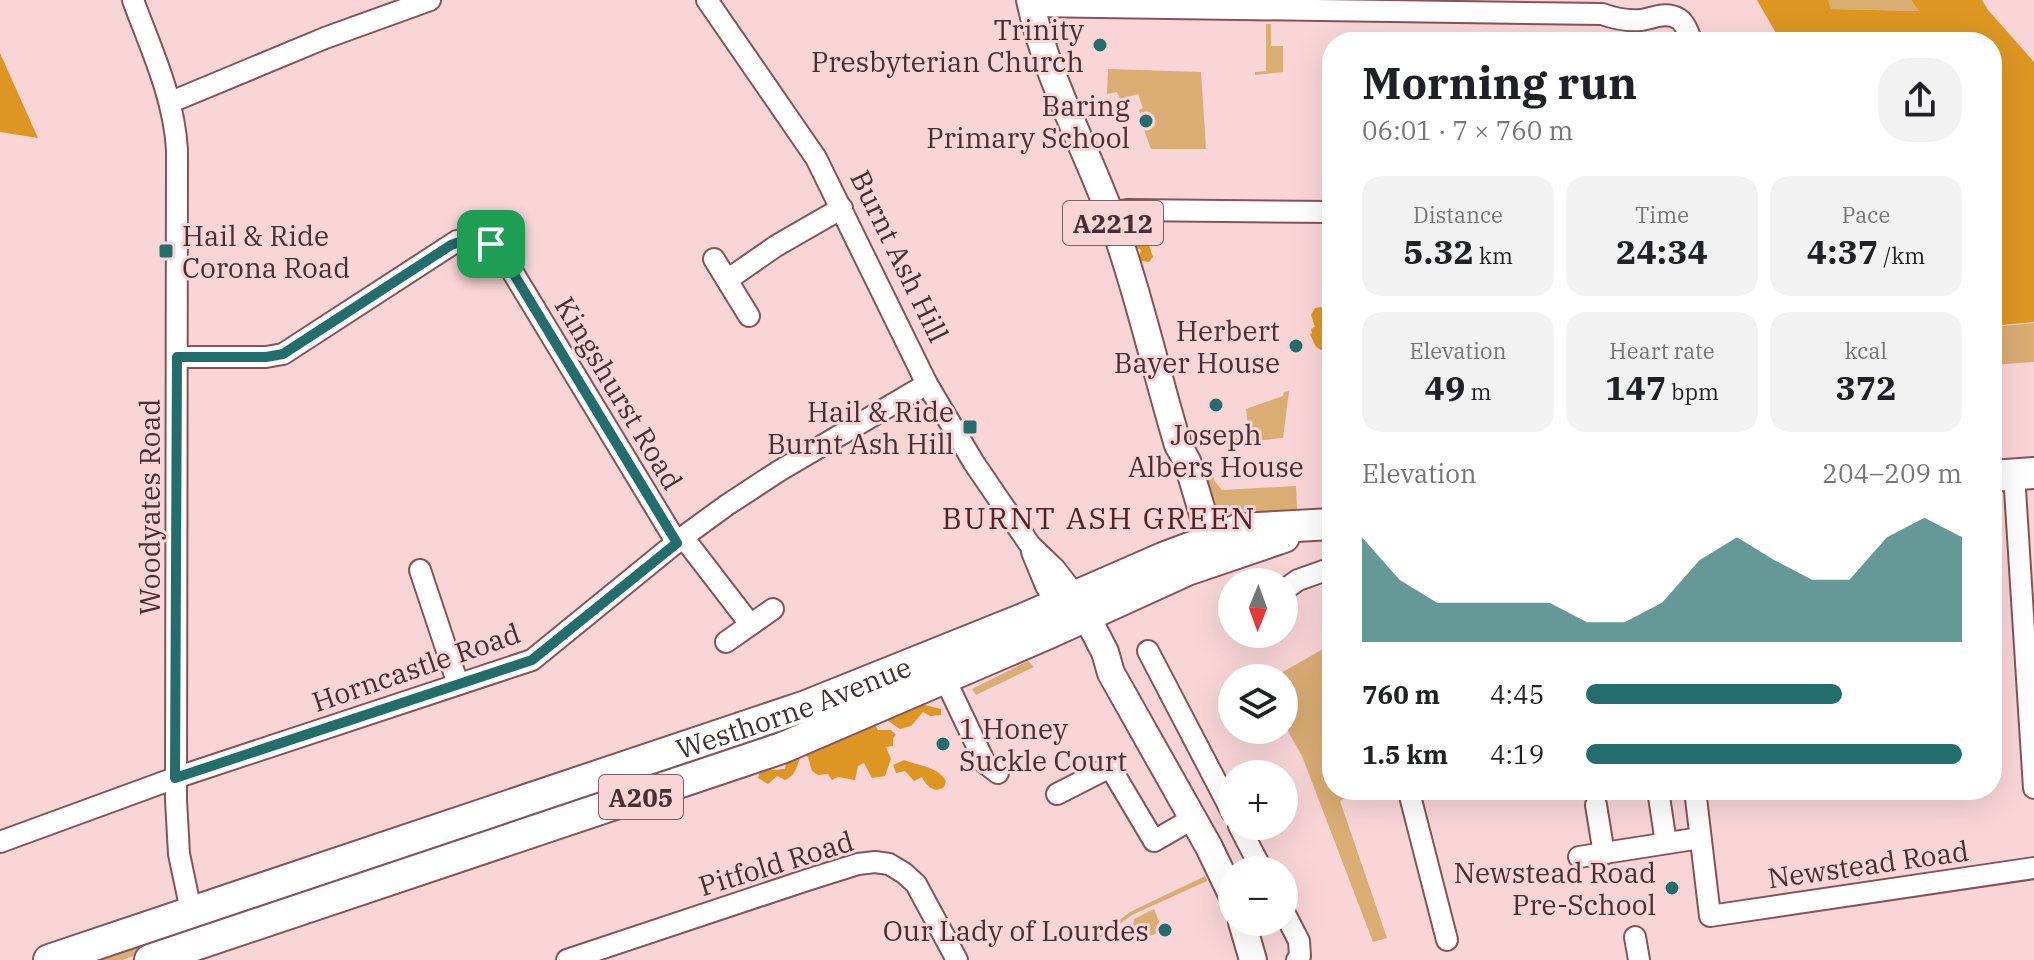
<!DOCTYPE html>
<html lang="en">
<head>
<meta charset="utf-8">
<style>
	:root { --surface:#fff; --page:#f2f2f2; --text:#202124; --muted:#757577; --accent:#236e6c }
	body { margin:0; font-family:"IBM Plex Serif",serif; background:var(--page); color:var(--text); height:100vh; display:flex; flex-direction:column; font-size:30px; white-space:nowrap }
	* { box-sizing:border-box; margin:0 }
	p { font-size:26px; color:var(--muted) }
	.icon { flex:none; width:44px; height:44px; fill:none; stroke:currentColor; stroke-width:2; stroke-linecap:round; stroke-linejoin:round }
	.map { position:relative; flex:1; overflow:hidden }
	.side { position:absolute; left:1322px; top:32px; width:680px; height:768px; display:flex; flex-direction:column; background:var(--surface); border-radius:32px; box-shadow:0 8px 32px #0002 }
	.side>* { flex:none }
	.needle { width:52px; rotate:181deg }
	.buttons { position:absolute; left:1218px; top:568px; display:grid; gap:16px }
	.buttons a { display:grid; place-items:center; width:80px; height:80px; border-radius:50%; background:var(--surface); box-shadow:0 8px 32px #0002; font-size:40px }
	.pin { position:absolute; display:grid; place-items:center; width:68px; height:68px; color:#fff; margin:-34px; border-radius:16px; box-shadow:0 4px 12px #0006 }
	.round { display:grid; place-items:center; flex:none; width:84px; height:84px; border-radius:32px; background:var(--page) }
	.headline { display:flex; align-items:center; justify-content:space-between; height:136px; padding:0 40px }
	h1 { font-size:44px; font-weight:700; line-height:60px }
	.figures { display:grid; grid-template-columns:repeat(3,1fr); gap:12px; height:136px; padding:8px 40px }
	.figures div { display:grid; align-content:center; border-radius:20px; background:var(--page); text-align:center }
	.figures b { font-size:34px; font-weight:700 }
	.figures small { font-size:22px; font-weight:400 }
	.figures p { font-size:22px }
	.chart { height:224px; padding:16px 40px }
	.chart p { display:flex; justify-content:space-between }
	.chart svg { width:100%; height:144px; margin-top:8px; fill:var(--accent); opacity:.7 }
	ul { padding:0 40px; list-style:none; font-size:26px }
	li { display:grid; grid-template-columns:128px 96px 1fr; align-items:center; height:60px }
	li i { height:20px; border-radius:10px; background:var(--accent) }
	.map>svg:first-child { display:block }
	.green { fill:#daad73 }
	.forest { fill:#de9622 }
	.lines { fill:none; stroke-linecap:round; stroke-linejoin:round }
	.minor-casing { stroke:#865359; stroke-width:24 }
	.major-casing { stroke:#865359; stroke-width:30 }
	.highway-casing { stroke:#865359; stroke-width:34 }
	.minor { stroke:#fff; stroke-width:20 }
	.major { stroke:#fff; stroke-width:26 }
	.highway { stroke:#fff; stroke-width:30 }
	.route-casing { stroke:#fff; stroke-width:16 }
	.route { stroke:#236e6c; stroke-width:10 }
	.poi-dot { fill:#236e6c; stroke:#f9d5d8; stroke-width:3 }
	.labels { text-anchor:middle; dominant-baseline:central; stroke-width:6; stroke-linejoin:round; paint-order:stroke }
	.shield { fill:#f9d5d8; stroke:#7c6264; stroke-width:2 }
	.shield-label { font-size:26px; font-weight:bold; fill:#473033 }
	.poi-label { font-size:28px; fill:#473033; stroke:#f9d5d8; text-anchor:end }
	.street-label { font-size:28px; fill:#473033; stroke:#f9d5d8 }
	.neighbourhood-label { font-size:30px; letter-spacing:2px; fill:#502329; stroke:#f9d5d8 }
</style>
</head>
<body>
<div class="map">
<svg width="2034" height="960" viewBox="0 0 2034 960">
	<rect width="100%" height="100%" fill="#f9d5d8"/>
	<g class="green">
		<polygon points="1828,0 1911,0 1920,11 1830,9"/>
		<polygon points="1266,24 1271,24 1271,46 1283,46 1283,72 1255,75 1255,72 1266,71"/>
		<polygon points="1108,69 1201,72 1206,149 1151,149 1139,116 1141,115 1139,110 1143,108 1138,94 1120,99 1117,92 1107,94"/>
		<polygon points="2034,323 2034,362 1992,365 1992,327"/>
		<polygon points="1289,391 1283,438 1235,443 1233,439 1249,434 1246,409 1283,396 1284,392"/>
		<polygon points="1213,467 1214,480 1222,490 1296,486 1297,509 1223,514 1216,505 1201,468"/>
		<polygon points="1332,644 1332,790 1359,790 1340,801 1387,938 1373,942 1302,756 1284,724 1284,678 1272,678"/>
		<polygon points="1028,661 1034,667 976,695 972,689"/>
		<polygon points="1205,876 1207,881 1132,915 1095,942 1094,940 1130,912"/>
		<polygon points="1154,909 1163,931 1139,940 1133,927 1134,919"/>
		<polygon points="214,915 219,926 122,960 80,960"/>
	</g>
	<g class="forest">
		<polygon points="1757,0 1828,0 1831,9 1919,11 1911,0 1982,0 1988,10 2034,62 2034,322 1992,326 1992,42 1781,42"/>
		<polygon points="0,53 38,138 0,132"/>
		<polygon points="1134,219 1159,219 1164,231 1162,237 1146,237 1153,257 1149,262 1138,260 1141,250 1133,246 1123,229"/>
		<polygon points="1330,297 1332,349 1325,352 1316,347 1310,334 1312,333 1311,329 1315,327 1311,315 1315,308 1321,307 1326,310"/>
		<polygon points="923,698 925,705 941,709 941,715 930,716 923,712 911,726 900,729 884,718"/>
		<path d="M864,721L874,723L878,730H891L896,735L893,738V746L886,747L891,759L885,776L872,778L864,763L858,766L855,780L838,777L832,780L828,774L818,775L812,771L808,757L803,754C795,764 799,774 785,780L777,776L768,784L758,778L760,771L785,769L786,763L778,756L781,750L795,745L803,751L826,734L841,736L853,725Z"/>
		<path d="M904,760C919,766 937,766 946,781L944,787C935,794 926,786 922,777L914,781L905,771L896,773L893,765Z"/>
	</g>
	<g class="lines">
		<defs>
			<g id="minor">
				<path d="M133,0C151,49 174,97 177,150L176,800L179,854L191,911"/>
				<polyline points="707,0 816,158 927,384 974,463 1030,545 1055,569 1076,596"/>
				<path d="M1031,6L1602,14C1613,18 1629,21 1641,20C1654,18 1666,11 1679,19C1686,24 1689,35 1692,42"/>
				<polyline points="171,102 325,38 430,0"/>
				<polyline points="1109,213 1127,210 1332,212"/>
				<polyline points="714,259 749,316"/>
				<polyline points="727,280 776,246 842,208"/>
				<path d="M177,357H266L283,354L457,241C482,234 496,246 509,266L677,543"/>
				<polyline points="2014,474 2034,788"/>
				<polyline points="683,537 750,624"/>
				<polyline points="1032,552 1046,586 1057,603"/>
				<polyline points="420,570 458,684"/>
				<polyline points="1284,590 1298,580 1332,568"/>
				<polyline points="726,642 773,609"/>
				<polyline points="1148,651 1232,812"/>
				<polyline points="944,677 985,763 998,773"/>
				<polyline points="1411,790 1409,792 1447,940"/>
				<polyline points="1658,790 1666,843"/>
				<polyline points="1695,790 1710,916 2034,868"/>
				<polyline points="1057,794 1110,767 1154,841 1192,819"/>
				<polyline points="1596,805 1604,854"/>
				<polyline points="1239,826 1262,870"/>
				<polyline points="0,842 175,778 532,660 683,537 727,505 779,471 927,384"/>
				<polyline points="1579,857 1700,838"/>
				<polyline points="1284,912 1299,941 1300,956 1297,960"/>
				<polyline points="1635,937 1639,960"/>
				<polyline points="567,960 807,880 858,864 875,862 889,864 904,873 916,884 957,960"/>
			</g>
			<g id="major">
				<path d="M1030,0C1045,73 1083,142 1109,211C1137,287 1155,368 1178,445L1187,461L1214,551L1212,560"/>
				<polyline points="1077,598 1105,652 1111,673 1209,847 1232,895"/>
				<polyline points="1242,922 1253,960"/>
			</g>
			<g id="highway">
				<polyline points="1992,476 2034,473"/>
				<path id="s1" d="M49,960L806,706L1023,619L1163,558L1240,529L1332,524"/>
				<polyline points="150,960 782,748 1049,633 1187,570 1284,537"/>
			</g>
		</defs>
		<use href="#minor" class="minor-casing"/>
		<use href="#major" class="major-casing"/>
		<use href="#highway" class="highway-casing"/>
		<use href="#minor" class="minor"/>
		<use href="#major" class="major"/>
		<use href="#highway" class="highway"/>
	</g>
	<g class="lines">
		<defs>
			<polygon id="route" points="471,238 485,241 501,253 677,543 532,660 175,778 177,357 266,357 283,354 451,245"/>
		</defs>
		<use href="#route" class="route-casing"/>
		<use href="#route" class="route"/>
	</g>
	<g class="poi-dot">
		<circle cx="1100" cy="45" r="8"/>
		<circle cx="1146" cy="121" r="8"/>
		<rect x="158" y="243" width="16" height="16" rx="4"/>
		<circle cx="1296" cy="346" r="8"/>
		<circle cx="1216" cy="405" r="8"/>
		<rect x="962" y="419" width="16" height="16" rx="4"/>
		<circle cx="943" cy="744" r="8"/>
		<circle cx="1672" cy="888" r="8"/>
		<circle cx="1165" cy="930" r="8"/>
	</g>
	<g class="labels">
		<g class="shield">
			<rect x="1063" y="201" width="100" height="44" rx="6"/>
			<rect x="599" y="775" width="84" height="44" rx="6"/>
		</g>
		<g class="shield-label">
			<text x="1113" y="223">A2212</text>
			<text x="641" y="797">A205</text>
		</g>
		<g class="poi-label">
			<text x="1084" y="29">Trinity<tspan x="1084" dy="32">Presbyterian Church</tspan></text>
			<text x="1130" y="105">Baring<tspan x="1130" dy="32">Primary School</tspan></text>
			<text x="182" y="235" text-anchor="start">Hail &amp; Ride<tspan x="182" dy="32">Corona Road</tspan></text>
			<text x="1280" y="330">Herbert<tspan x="1280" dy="32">Bayer House</tspan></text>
			<text x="954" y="411">Hail &amp; Ride<tspan x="954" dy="32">Burnt Ash Hill</tspan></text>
			<text x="1216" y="434" text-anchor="middle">Joseph<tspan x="1216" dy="32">Albers House</tspan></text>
			<text x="959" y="728" text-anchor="start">1 Honey<tspan x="959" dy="32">Suckle Court</tspan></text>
			<text x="1656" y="872">Newstead Road<tspan x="1656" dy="32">Pre-School</tspan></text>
			<text x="1149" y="930">Our Lady of Lourdes</text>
		</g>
		<g class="street-label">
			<text transform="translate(900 256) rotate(64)">Burnt Ash Hill</text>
			<text transform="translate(619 393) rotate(59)">Kingshurst Road</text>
			<text transform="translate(149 507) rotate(-90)">Woodyates Road</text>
			<text transform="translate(416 667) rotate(-19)">Horncastle Road</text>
			<text stroke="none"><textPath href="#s1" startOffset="786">Westhorne Avenue</textPath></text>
			<text transform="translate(776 863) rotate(-17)">Pitfold Road</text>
			<text transform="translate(1868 864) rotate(-8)">Newstead Road</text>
		</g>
		<g class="neighbourhood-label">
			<text x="1099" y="517">BURNT ASH GREEN</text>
		</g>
	</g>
</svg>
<div class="buttons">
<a><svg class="needle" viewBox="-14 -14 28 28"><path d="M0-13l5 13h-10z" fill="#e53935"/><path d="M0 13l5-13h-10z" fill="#757577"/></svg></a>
<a><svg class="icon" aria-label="layers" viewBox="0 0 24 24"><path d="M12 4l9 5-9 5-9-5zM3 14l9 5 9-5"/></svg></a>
<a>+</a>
<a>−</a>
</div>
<div class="pin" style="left:491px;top:244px;background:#1e9e55"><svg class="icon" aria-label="arrive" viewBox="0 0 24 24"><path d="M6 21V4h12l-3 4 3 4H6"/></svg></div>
<section class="side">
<div class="headline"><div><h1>Morning run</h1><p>06:01 · 7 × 760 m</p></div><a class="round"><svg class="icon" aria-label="share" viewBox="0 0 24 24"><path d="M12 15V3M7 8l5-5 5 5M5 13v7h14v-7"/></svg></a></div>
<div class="figures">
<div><p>Distance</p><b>5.32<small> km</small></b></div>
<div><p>Time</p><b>24:34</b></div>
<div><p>Pace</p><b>4:37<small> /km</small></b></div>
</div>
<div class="figures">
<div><p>Elevation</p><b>49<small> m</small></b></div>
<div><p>Heart rate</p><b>147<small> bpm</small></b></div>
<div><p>kcal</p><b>372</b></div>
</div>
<div class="chart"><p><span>Elevation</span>204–209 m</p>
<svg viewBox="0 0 160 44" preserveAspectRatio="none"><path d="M0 44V12L10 25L20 32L30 32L40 32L50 32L60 38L70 38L80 32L90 19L100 12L110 19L120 25L130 25L140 12L150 6L160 12V44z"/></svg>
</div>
<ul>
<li><b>760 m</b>4:45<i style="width:68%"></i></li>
<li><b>1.5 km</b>4:19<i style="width:100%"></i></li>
</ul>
</section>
</div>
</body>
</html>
